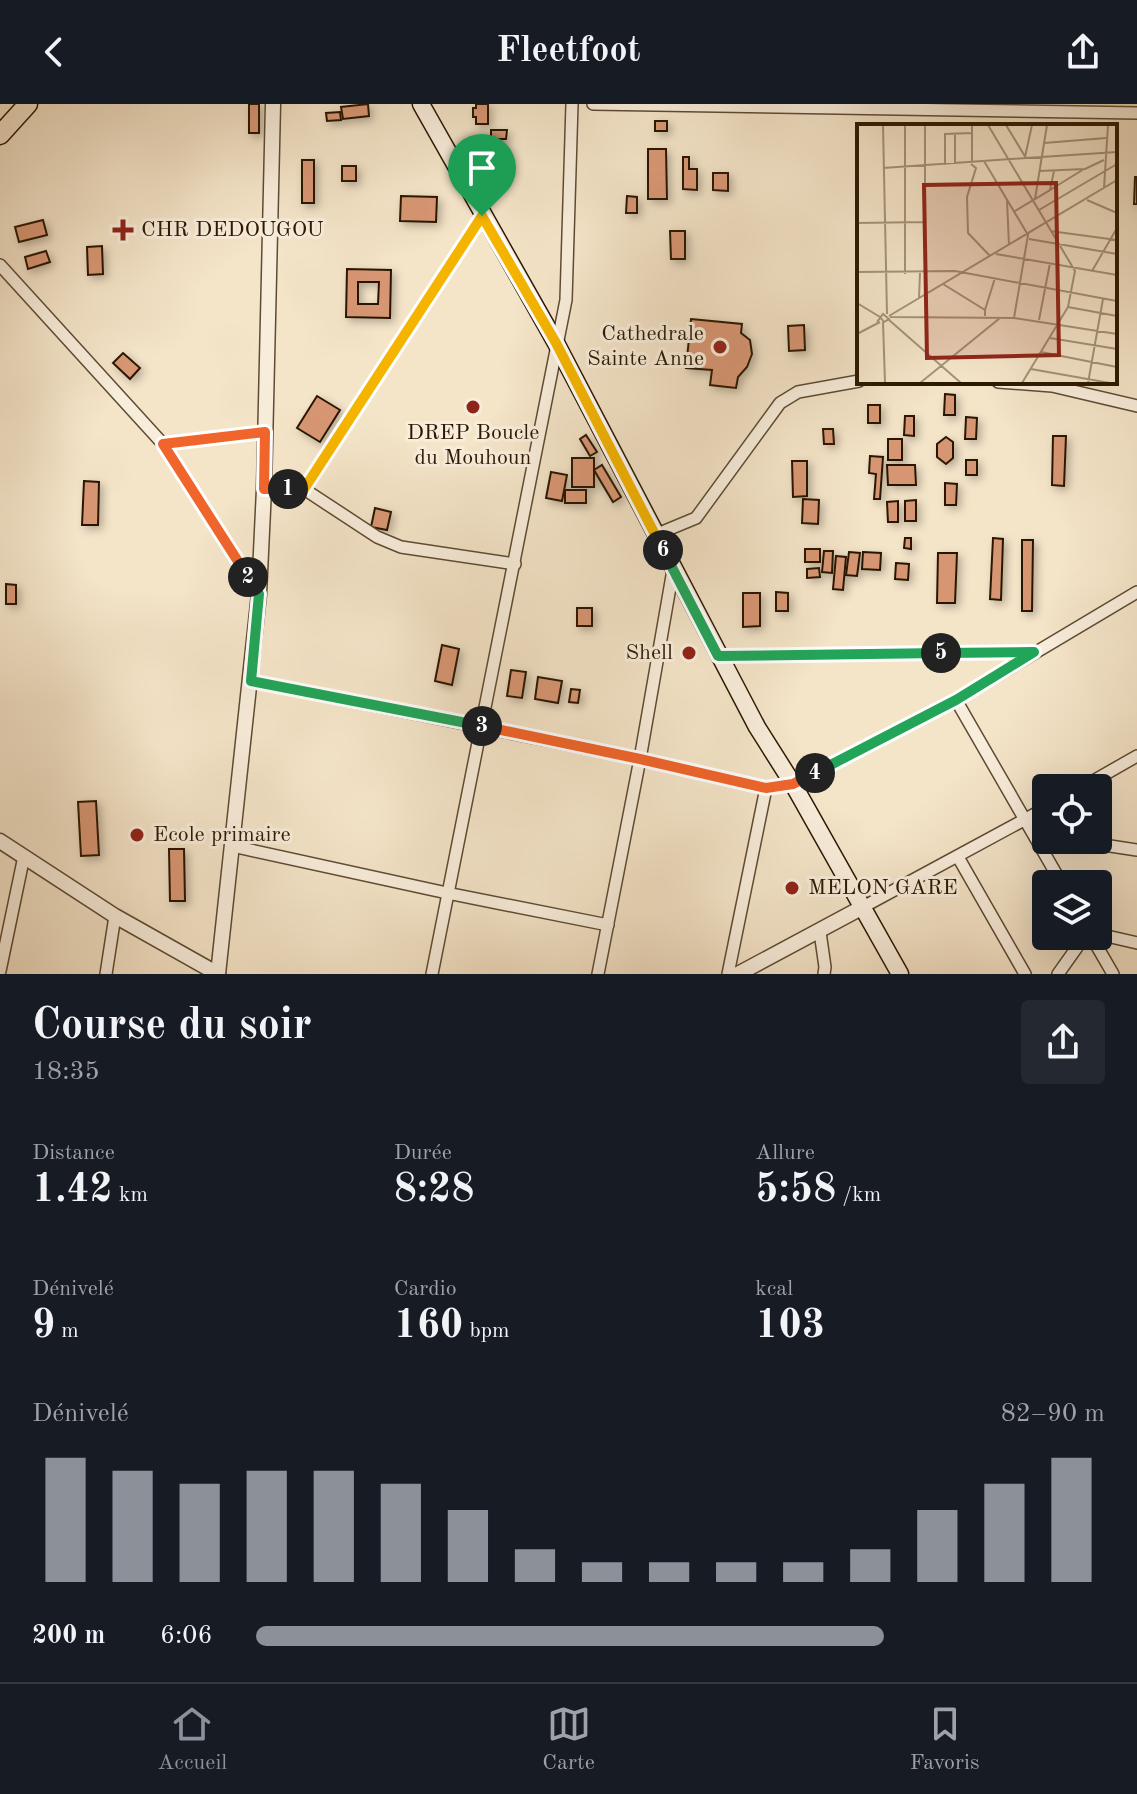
<!DOCTYPE html>
<html lang="fr">
<head>
<meta charset="utf-8">
<style>
	:root { --surface:#171b24; --page:#242831; --text:#f1f3f6; --muted:#9ea1a6; --line:#363941; --accent:#8c9099 }
	body { margin:0; font-family:"Old Standard TT",serif; background:var(--page); color:var(--text); height:100vh; display:flex; flex-direction:column; font-size:30px; white-space:nowrap }
	* { box-sizing:border-box; margin:0 }
	p { font-size:26px; color:var(--muted) }
	.icon { flex:none; width:44px; height:44px; fill:none; stroke:currentColor; stroke-width:2; stroke-linecap:round; stroke-linejoin:round }
	.map { position:relative; height:870px; overflow:hidden }
	.details { display:flex; flex-direction:column; background:var(--surface); flex:1 }
	.details>* { flex:none }
	.controls { position:absolute; left:1032px; top:670px; display:grid; gap:16px }
	.controls a { display:grid; place-items:center; width:80px; height:80px; border-radius:8px; background:var(--surface); box-shadow:0 8px 32px #0002; font-size:40px }
	.pin { position:absolute; display:grid; place-items:center; width:68px; height:68px; color:#fff; margin:-82px -34px; border-radius:50% 50% 50% 0; rotate:-45deg; box-shadow:0 0 8px #0007 }
	.pin .icon { rotate:45deg }
	.km { position:absolute; width:40px; height:40px; margin:-20px; border-radius:50%; background:#222; color:#fff; font-size:22px; line-height:40px; text-align:center }
	.round { display:grid; place-items:center; flex:none; width:84px; height:84px; border-radius:8px; background:var(--page) }
	.head { display:flex; align-items:center; justify-content:space-between; height:136px; padding:0 32px }
	h1 { font-size:44px; font-weight:700; line-height:60px }
	.figures { display:grid; grid-template-columns:repeat(3,1fr); gap:12px; height:136px; padding:8px 32px }
	.figures div { display:grid; align-content:center }
	.figures b { font-size:40px; font-weight:700 }
	.figures small { font-size:22px; font-weight:400 }
	.figures p { font-size:22px }
	.chart { height:224px; padding:16px 32px }
	.chart p { display:flex; justify-content:space-between }
	.chart svg { width:100%; height:144px; margin-top:8px; stroke:var(--accent); stroke-width:6 }
	ul { padding:0 32px; list-style:none; font-size:26px }
	li { display:grid; grid-template-columns:128px 96px 1fr; align-items:center; height:60px }
	li i { height:20px; border-radius:10px; background:var(--accent) }
	header { display:flex; justify-content:space-between; align-items:center; height:104px; padding:0 32px; background:var(--surface); font-size:36px; font-weight:700 }
	.tab-bar { display:flex; justify-content:space-around; align-items:center; height:112px; border-top:2px solid var(--line); background:var(--surface); font-size:22px; color:var(--muted) }
	.tab-bar a { display:grid; justify-items:center; gap:4px }
	.tab-bar .on { color:var(--accent) }
	.map>svg:first-child { display:block }
	.building { fill:#d79673; stroke:#2c1801; stroke-width:2; fill-rule:evenodd; filter:url(#shadow) }
	.lines { fill:none; stroke-linecap:round; stroke-linejoin:round }
	.minor-casing { stroke:#5e4b33; stroke-width:14 }
	.tertiary-casing { stroke:#5e4b33; stroke-width:17 }
	.secondary-casing { stroke:#2c1801; stroke-width:19 }
	.primary-casing { stroke:#2c1801; stroke-width:21 }
	.minor { stroke:#f8eddb; stroke-width:11 }
	.tertiary { stroke:#f8eddb; stroke-width:14 }
	.secondary { stroke:#f8eddb; stroke-width:16 }
	.primary { stroke:#f4e4c8; stroke-width:18 }
	.split-1-casing { stroke:#fff; stroke-width:16 }
	.split-2-casing { stroke:#fff; stroke-width:16 }
	.split-3-casing { stroke:#fff; stroke-width:16 }
	.split-4-casing { stroke:#fff; stroke-width:16 }
	.split-5-casing { stroke:#fff; stroke-width:16 }
	.split-6-casing { stroke:#fff; stroke-width:16 }
	.split-7-casing { stroke:#fff; stroke-width:16 }
	.split-1 { stroke:#f5b400; stroke-width:10 }
	.split-2 { stroke:#f0652b; stroke-width:10 }
	.split-3 { stroke:#22a559; stroke-width:10 }
	.split-4 { stroke:#f0652b; stroke-width:10 }
	.split-5 { stroke:#22a559; stroke-width:10 }
	.split-6 { stroke:#22a559; stroke-width:10 }
	.split-7 { stroke:#f5b400; stroke-width:10 }
	.poi-dot { fill:#8f2418; stroke:#f8eddb; stroke-width:3 }
	.labels { text-anchor:middle; dominant-baseline:central; stroke-width:6; stroke-linejoin:round; paint-order:stroke }
	.poi-label { font-size:22px; fill:#2c1801; stroke:#f8eddb; text-anchor:start }
	.inset-road { fill:none; stroke:#a49278; stroke-width:2 }
	.view { fill:#8f2418; fill-opacity:0.15; stroke:#8f2418; stroke-width:4 }
	.inset-edge { fill:none; stroke:#2c1801; stroke-width:4 }
</style>
</head>
<body>
<header><svg class="icon" aria-label="back" viewBox="0 0 24 24"><path d="M15 5l-7 7 7 7"/></svg>Fleetfoot<svg class="icon" aria-label="share" viewBox="0 0 24 24"><path d="M12 15V3M7 8l5-5 5 5M5 13v7h14v-7"/></svg></header>
<div class="map">
<svg width="1137" height="870" viewBox="0 0 1137 870">
	<defs>
		<filter id="shadow"><feDropShadow dx="3.5" dy="3.5" stdDeviation="4" flood-color="#0004"/></filter>
	</defs>
	<rect width="100%" height="100%" fill="#f4e4c8"/>
	<filter id="stains"><feTurbulence type="fractalNoise" baseFrequency=".0025" numOctaves="4"/><feColorMatrix values="0 0 0 0 .2 0 0 0 0 .09 0 0 0 0 .02 0 0 0 .5 -.17"/></filter>
	<radialGradient id="worn" r=".72"><stop offset=".6" stop-color="#630" stop-opacity="0"/><stop offset="1" stop-color="#630" stop-opacity=".3"/></radialGradient>
	<g class="building">
		<rect x="249" y="0" width="10" height="29"/>
		<polygon points="368,0 369,12 343,15 341,3"/>
		<polygon points="476,0 488,0 488,20 476,20 476,13 473,13 473,4 476,4"/>
		<polygon points="340,8 341,16 327,17 326,9"/>
		<rect x="655" y="17" width="12" height="10"/>
		<polygon points="491,26 507,26 506,35 491,35"/>
		<polygon points="648,45 666,45 667,95 648,95"/>
		<polygon points="683,53 689,53 689,65 697,65 697,86 683,85"/>
		<rect x="302" y="56" width="12" height="43"/>
		<rect x="342" y="62" width="14" height="15"/>
		<polygon points="713,69 728,69 728,87 713,86"/>
		<polygon points="1135,73 1137,73 1137,100 1134,100"/>
		<polygon points="401,92 437,93 436,118 400,117"/>
		<polygon points="627,92 637,93 637,109 626,109"/>
		<polygon points="43,116 47,131 19,138 15,123"/>
		<polygon points="670,127 685,127 685,155 671,155"/>
		<polygon points="102,142 103,170 88,171 87,143"/>
		<polygon points="46,147 50,158 28,165 25,153"/>
		<path d="M347,165L391,166L390,214L346,213ZM358,178H379L378,200H358Z"/>
		<polygon points="691,215 742,220 741,229 750,236 752,250 747,263 738,273 736,284 710,281 712,266 686,264"/>
		<polygon points="804,221 805,246 789,247 788,222"/>
		<polygon points="123,249 140,264 130,275 113,259"/>
		<polygon points="945,290 955,291 955,311 944,311"/>
		<polygon points="317,292 340,306 320,338 297,324"/>
		<rect x="868" y="301" width="12" height="18"/>
		<polygon points="905,312 914,312 914,332 904,331"/>
		<polygon points="966,313 977,314 976,335 965,335"/>
		<polygon points="823,325 833,325 834,340 824,340"/>
		<polygon points="586,331 597,348 590,352 580,335"/>
		<polygon points="1053,332 1066,332 1064,382 1052,381"/>
		<polygon points="946,333 953,338 953,354 946,360 937,353 937,340"/>
		<rect x="888" y="335" width="14" height="21"/>
		<polygon points="870,352 883,353 880,395 874,395 876,370 869,369"/>
		<rect x="572" y="354" width="22" height="29"/>
		<rect x="966" y="356" width="11" height="15"/>
		<polygon points="792,357 807,357 807,392 793,393"/>
		<polygon points="602,361 621,393 613,398 594,366"/>
		<polygon points="887,361 915,361 916,381 888,381"/>
		<polygon points="551,368 567,371 562,397 546,394"/>
		<polygon points="84,377 99,378 98,421 82,421"/>
		<polygon points="945,379 957,380 956,401 945,401"/>
		<rect x="565" y="386" width="21" height="13"/>
		<polygon points="803,395 819,396 818,420 802,419"/>
		<polygon points="916,396 916,417 905,417 905,397"/>
		<polygon points="898,397 898,418 888,418 887,398"/>
		<polygon points="375,404 391,408 387,426 371,423"/>
		<polygon points="905,434 911,434 911,445 904,444"/>
		<polygon points="993,434 1003,435 1001,496 990,495"/>
		<polygon points="1022,436 1033,436 1032,507 1022,507"/>
		<rect x="805" y="445" width="15" height="13"/>
		<polygon points="824,447 833,447 832,469 822,468"/>
		<polygon points="849,448 860,449 857,472 846,471"/>
		<polygon points="863,448 881,449 880,466 862,465"/>
		<polygon points="938,449 957,449 955,499 937,499"/>
		<polygon points="836,452 846,453 843,486 833,485"/>
		<polygon points="896,459 909,460 908,476 895,475"/>
		<polygon points="819,464 820,473 807,474 807,465"/>
		<polygon points="6,480 16,481 16,500 6,500"/>
		<polygon points="776,488 788,489 788,507 776,507"/>
		<polygon points="743,489 760,489 760,522 743,523"/>
		<rect x="577" y="504" width="15" height="18"/>
		<polygon points="442,541 459,545 452,581 435,577"/>
		<polygon points="511,566 526,568 522,594 507,592"/>
		<polygon points="538,573 562,577 558,599 535,595"/>
		<polygon points="571,585 580,586 578,599 569,598"/>
		<polygon points="96,697 99,751 81,752 78,698"/>
		<polygon points="169,745 184,745 185,797 170,797"/>
	</g>
	<g class="lines">
		<defs>
			<g id="minor">
				<polyline points="593,0 1137,9"/>
				<polyline points="0,161 163,340 259,490"/>
				<polyline points="998,278 1052,282 1137,302"/>
				<polyline points="163,340 265,328"/>
				<polyline points="264,385 304,385 482,112"/>
				<polyline points="304,385 377,433 401,443 515,460"/>
				<polyline points="655,431 696,414 780,299 798,288 859,277"/>
				<polyline points="718,552 1033,548"/>
				<polyline points="251,577 640,655 766,684 793,680 956,596 1137,488"/>
				<polyline points="956,596 1062,780"/>
				<polyline points="1081,684 1137,652"/>
				<polyline points="1071,736 1137,746"/>
				<polyline points="232,742 447,789 608,821"/>
				<polyline points="958,753 1025,870"/>
				<polyline points="863,803 1046,704"/>
				<polyline points="820,828 825,863 824,870"/>
				<polyline points="1098,830 1137,839"/>
				<polyline points="1091,832 1113,870"/>
				<polyline points="0,867 24,752"/>
				<polyline points="106,870 115,812"/>
				<polyline points="432,870 566,196 572,0"/>
				<polyline points="598,870 640,655 673,466"/>
				<polyline points="728,870 766,684"/>
				<polyline points="1058,870 1085,832"/>
			</g>
			<g id="tertiary">
				<polyline points="0,737 115,812 218,870"/>
				<polyline points="218,870 259,490 264,385 273,0"/>
				<polyline points="738,870 863,803"/>
			</g>
			<polyline id="secondary" points="421,0 556,239 757,623 793,680 900,870"/>
			<polyline id="primary" points="0,31 28,0"/>
		</defs>
		<use href="#minor" class="minor-casing"/>
		<use href="#tertiary" class="tertiary-casing"/>
		<use href="#secondary" class="secondary-casing"/>
		<use href="#primary" class="primary-casing"/>
		<use href="#minor" class="minor"/>
		<use href="#tertiary" class="tertiary"/>
		<use href="#secondary" class="secondary"/>
		<use href="#primary" class="primary"/>
	</g>
	<g class="lines">
		<defs>
			<polyline id="split-1" points="288,385 304,385 482,112"/>
			<polyline id="split-2" points="248,473 163,340 265,328 264,385 288,385"/>
			<polyline id="split-3" points="248,473 259,490 251,577 482,622"/>
			<polyline id="split-4" points="482,622 640,655 766,684 793,680 815,669"/>
			<polyline id="split-5" points="815,669 956,596 1034,548 941,549"/>
			<polyline id="split-6" points="663,446 718,552 941,549"/>
			<polyline id="split-7" points="482,112 556,239 663,446"/>
		</defs>
		<use href="#split-1" class="split-1-casing"/>
		<use href="#split-2" class="split-2-casing"/>
		<use href="#split-3" class="split-3-casing"/>
		<use href="#split-4" class="split-4-casing"/>
		<use href="#split-5" class="split-5-casing"/>
		<use href="#split-6" class="split-6-casing"/>
		<use href="#split-7" class="split-7-casing"/>
		<use href="#split-1" class="split-1"/>
		<use href="#split-2" class="split-2"/>
		<use href="#split-3" class="split-3"/>
		<use href="#split-4" class="split-4"/>
		<use href="#split-5" class="split-5"/>
		<use href="#split-6" class="split-6"/>
		<use href="#split-7" class="split-7"/>
	</g>
	<g class="poi-dot">
		<path d="M119 114h8v8h8v8h-8v8h-8v-8h-8v-8h8z"/>
		<circle cx="720" cy="243" r="8"/>
		<circle cx="473" cy="303" r="8"/>
		<circle cx="689" cy="549" r="8"/>
		<circle cx="137" cy="731" r="8"/>
		<circle cx="792" cy="784" r="8"/>
	</g>
	<g class="labels">
		<g class="poi-label">
			<text x="141" y="126">CHR DEDOUGOU</text>
			<text x="704" y="230" text-anchor="end">Cathedrale<tspan x="704" dy="25">Sainte Anne</tspan></text>
			<text x="473" y="329" text-anchor="middle">DREP Boucle<tspan x="473" dy="25">du Mouhoun</tspan></text>
			<text x="673" y="549" text-anchor="end">Shell</text>
			<text x="153" y="731">Ecole primaire</text>
			<text x="808" y="784">MELON GARE</text>
		</g>
	</g>
	<g transform="translate(857 20)">
		<rect width="260" height="260" fill="#f4e4c8"/>
		<path class="inset-road" d="M26,1L30,190M48,1V150M68,1V147M115,1V38M131,1L218,147L211,183L165,259M149,1L169,34L260,28M187,19L249,14M168,33L175,1M127,37L171,111L157,194M98,40V9M114,40L119,44L110,73L111,109L133,132M88,41V10L115,9M26,44L169,34M182,47L228,45L247,36M247,64L251,1M193,66L227,45M178,75L190,1M150,76L152,122M230,76L260,89M182,86L260,40M158,87L193,66L197,47M0,99L68,98M193,107L260,116M172,115L260,130M139,130L260,151M235,147L260,104M0,148L98,147L260,177M86,160L128,186V192M62,174L63,149M0,179L23,193M211,183L260,192M128,186L138,154M32,192L260,56M33,193L157,194L260,210M32,196L104,259M182,196L193,139M20,198L26,190L32,195L27,198L23,193M26,198L28,259M0,210L23,198M193,214L260,225M184,228L260,243M174,245L253,259M63,259L143,194M231,259L246,175"/>
		<path class="view" d="M199,59L202,231L70,234L67,61Z"/>
		<rect width="260" height="260" class="inset-edge"/>
	</g>
	<rect width="100%" height="100%" filter="url(#stains)"/>
	<rect width="100%" height="100%" fill="url(#worn)"/>
</svg>
<div class="controls">
<a><svg class="icon" aria-label="locate" viewBox="0 0 24 24"><circle cx="12" cy="12" r="6"/><path d="M12 2v4M12 18v4M2 12h4M18 12h4"/></svg></a>
<a><svg class="icon" aria-label="layers" viewBox="0 0 24 24"><path d="M12 4l9 5-9 5-9-5zM3 14l9 5 9-5"/></svg></a>
</div>
<div class="pin" style="left:482px;top:112px;background:#1e9e55"><svg class="icon" aria-label="arrive" viewBox="0 0 24 24"><path d="M6 21V4h12l-3 4 3 4H6"/></svg></div>
<b class="km" style="left:288px;top:385px">1</b>
<b class="km" style="left:248px;top:473px">2</b>
<b class="km" style="left:482px;top:622px">3</b>
<b class="km" style="left:815px;top:669px">4</b>
<b class="km" style="left:941px;top:549px">5</b>
<b class="km" style="left:663px;top:446px">6</b>
</div>
<section class="details">
<div class="head"><div><h1>Course du soir</h1><p>18:35</p></div><a class="round"><svg class="icon" aria-label="share" viewBox="0 0 24 24"><path d="M12 15V3M7 8l5-5 5 5M5 13v7h14v-7"/></svg></a></div>
<div class="figures">
<div><p>Distance</p><b>1.42<small> km</small></b></div>
<div><p>Durée</p><b>8:28</b></div>
<div><p>Allure</p><b>5:58<small> /km</small></b></div>
</div>
<div class="figures">
<div><p>Dénivelé</p><b>9<small> m</small></b></div>
<div><p>Cardio</p><b>160<small> bpm</small></b></div>
<div><p>kcal</p><b>103</b></div>
</div>
<div class="chart"><p><span>Dénivelé</span>82–90 m</p>
<svg viewBox="0 0 160 44" preserveAspectRatio="none"><path d="M5 44V6M15 44V10M25 44V14M35 44V10M45 44V10M55 44V14M65 44V22M75 44V34M85 44V38M95 44V38M105 44V38M115 44V38M125 44V34M135 44V22M145 44V14M155 44V6"/></svg>
</div>
<ul>
<li><b>200 m</b>6:06<i style="width:74%"></i></li>
</ul>
</section>
<nav class="tab-bar">
<a class="on"><svg class="icon" aria-label="home" viewBox="0 0 24 24"><path d="M3 11l9-7 9 7M6 9v11h12V9"/></svg>Accueil</a>
<a><svg class="icon" aria-label="map" viewBox="0 0 24 24"><path d="M3 6l6-2 6 2 6-2v14l-6 2-6-2-6 2zM9 4v14M15 6v14"/></svg>Carte</a>
<a><svg class="icon" aria-label="saved" viewBox="0 0 24 24"><path d="M7 4h10v16l-5-4-5 4z"/></svg>Favoris</a>
</nav>
</body>
</html>
